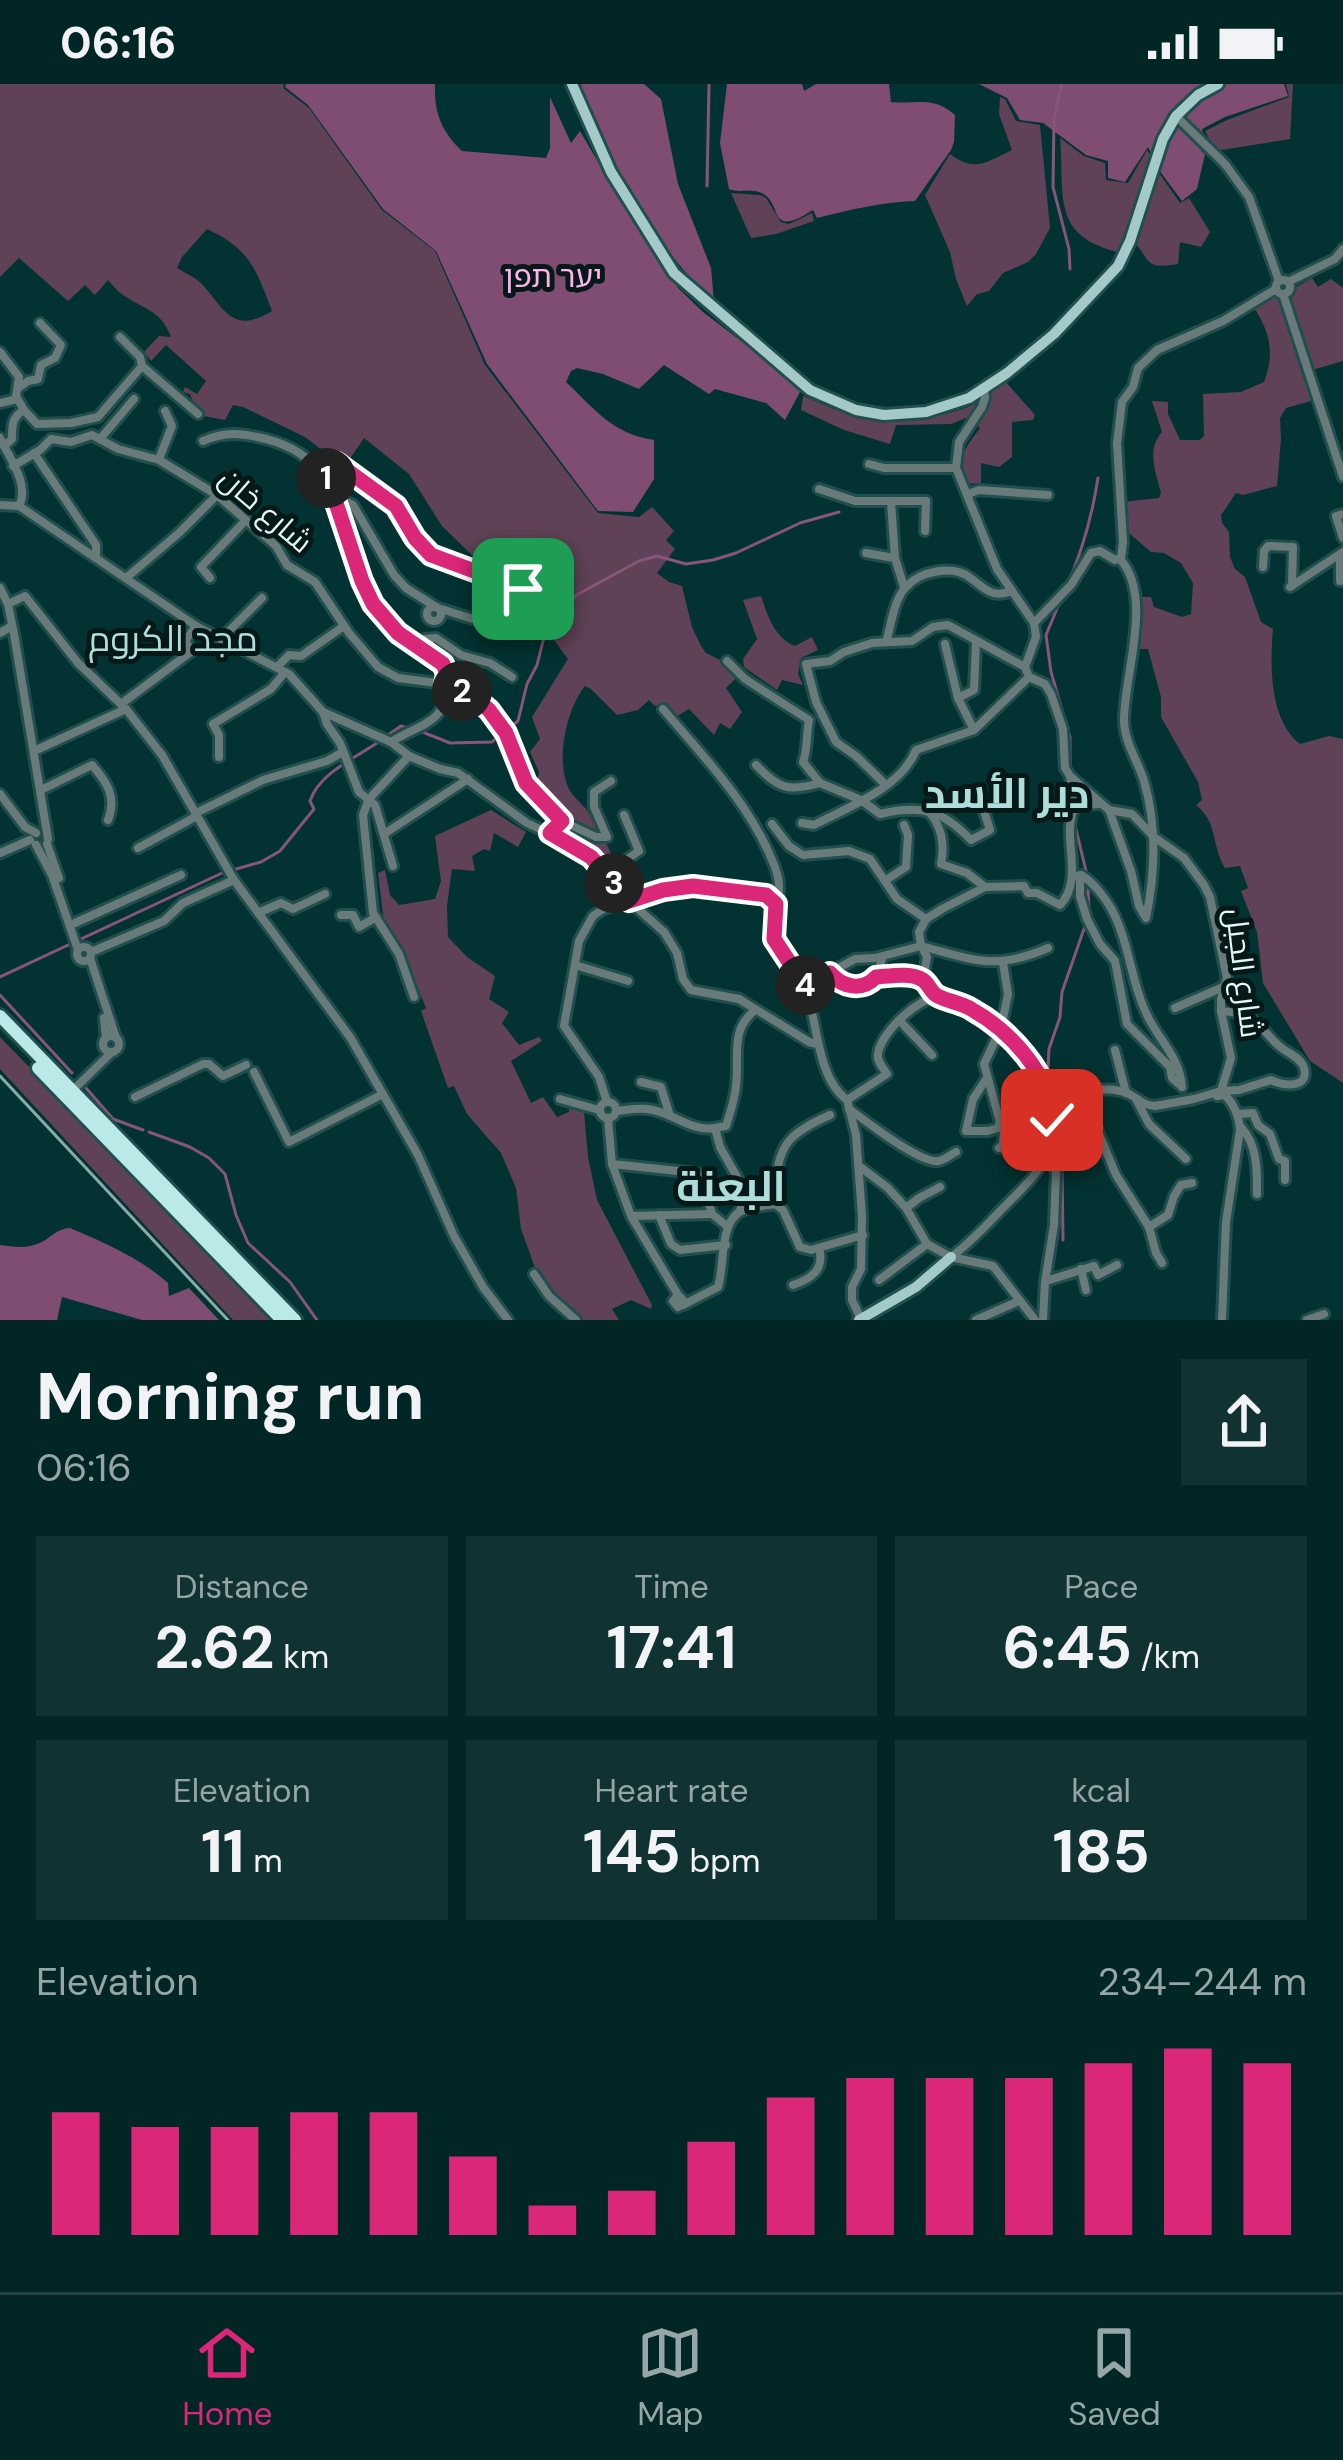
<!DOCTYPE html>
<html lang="en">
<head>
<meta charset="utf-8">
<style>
	:root { --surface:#022626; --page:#103232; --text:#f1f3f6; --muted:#96a5a7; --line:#234343; --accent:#db2777 }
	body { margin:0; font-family:"DM Sans",Cairo,"Noto Sans Hebrew",sans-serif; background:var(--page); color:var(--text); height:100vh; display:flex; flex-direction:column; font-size:45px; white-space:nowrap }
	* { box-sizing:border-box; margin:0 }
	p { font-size:39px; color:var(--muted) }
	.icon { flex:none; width:66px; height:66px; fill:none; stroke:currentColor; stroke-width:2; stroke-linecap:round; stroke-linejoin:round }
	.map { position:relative; height:1236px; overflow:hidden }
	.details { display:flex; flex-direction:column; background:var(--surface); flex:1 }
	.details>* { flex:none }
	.pin { position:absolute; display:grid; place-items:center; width:102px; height:102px; color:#fff; margin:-51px; border-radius:24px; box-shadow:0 6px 18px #0006 }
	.km { position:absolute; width:60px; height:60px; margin:-30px; border-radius:50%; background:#222; color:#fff; font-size:33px; line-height:60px; text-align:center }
	.round { display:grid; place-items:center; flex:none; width:126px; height:126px; border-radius:0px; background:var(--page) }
	.summary { display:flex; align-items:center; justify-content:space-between; height:204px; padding:0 36px }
	h1 { font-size:66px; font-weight:700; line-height:90px }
	.stats { display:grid; grid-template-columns:repeat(3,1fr); gap:18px; height:204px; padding:12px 36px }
	.stats div { display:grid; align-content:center; border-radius:0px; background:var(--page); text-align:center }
	.stats b { font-size:60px; font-weight:700 }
	.stats small { font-size:33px; font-weight:400 }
	.stats p { font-size:33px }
	.chart { height:336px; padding:24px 36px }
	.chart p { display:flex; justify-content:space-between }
	.chart svg { width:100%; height:216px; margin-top:12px; stroke:var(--accent); stroke-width:6 }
	.status { display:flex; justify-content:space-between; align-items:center; height:84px; padding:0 60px; background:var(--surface); direction:ltr }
	.status svg { height:33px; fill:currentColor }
	.menu { display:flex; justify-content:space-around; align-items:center; height:168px; border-top:3px solid var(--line); background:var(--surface); font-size:33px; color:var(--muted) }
	.menu a { display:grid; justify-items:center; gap:6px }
	.menu .on { color:var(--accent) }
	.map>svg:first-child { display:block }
	.green { fill:#5f4257; fill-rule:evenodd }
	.forest { fill:#7e4d71 }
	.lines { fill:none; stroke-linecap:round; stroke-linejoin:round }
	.stream { stroke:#865578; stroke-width:3 }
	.minor-casing { stroke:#214f4d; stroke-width:14 }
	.major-casing { stroke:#214f4d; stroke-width:16 }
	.highway-casing { stroke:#214f4d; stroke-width:18 }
	.minor { stroke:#687b7a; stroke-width:8 }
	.major { stroke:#a3cac8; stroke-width:10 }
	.highway { stroke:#baeae7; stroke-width:12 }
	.rail { stroke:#88aaa8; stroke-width:3 }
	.route-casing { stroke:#fff; stroke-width:24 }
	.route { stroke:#db2777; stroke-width:15 }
	.labels { text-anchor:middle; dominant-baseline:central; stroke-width:10; stroke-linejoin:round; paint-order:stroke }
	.park-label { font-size:30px; fill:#ffb2e9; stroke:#061817 }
	.street-label { font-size:30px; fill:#e1f8f6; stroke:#061817 }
	.quarter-label { font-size:36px; fill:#aeddda; stroke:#061817 }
	.district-label { font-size:42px; font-weight:bold; fill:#aeddda; stroke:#061817 }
</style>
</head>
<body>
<div class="status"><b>06:16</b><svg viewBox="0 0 49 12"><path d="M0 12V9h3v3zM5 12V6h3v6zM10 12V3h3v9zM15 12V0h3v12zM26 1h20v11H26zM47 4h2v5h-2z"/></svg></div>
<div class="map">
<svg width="1343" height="1236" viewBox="0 0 1343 1236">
	<rect width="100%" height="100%" fill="#023332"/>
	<g class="green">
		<path d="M0,0H284L283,4L309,24L382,126L435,167L485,281L598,429L639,433L652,423L674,447L666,456L675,465L657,489L669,498L682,502L692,543L700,560L706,569L722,577L736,594L726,604L742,628L730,645L720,639L714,651L689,625L676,633L665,621L655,622L649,616L638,626L617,631L591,605L585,602C566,626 556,675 568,703C572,712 580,718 586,725C598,741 606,758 614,776L607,782L583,758L559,750V744L568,735L537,699L539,688L530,668L540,655L532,633L568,575L545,544L573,503L479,478L442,442L409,390L364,354L347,379L339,372L326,369L305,353L243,323L233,321L225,336L198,331L190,310L183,308L185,303L197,310L206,297L166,261L151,277L144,268L159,252L171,253C162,227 142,224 123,211C117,207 113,201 108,196L95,211L85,201L68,217L19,174L0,193ZM207,145C250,165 256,185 272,227C233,251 225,226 202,200C195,193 185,189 177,184L182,173Z"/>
		<polygon points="1286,0 1293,0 1290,55 1215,67 1205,47 1227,36 1289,13"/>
		<path d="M1000,13L1005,15L1016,37L1040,41L1050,144L1036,170L1028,178L1003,189L989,207L977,210L967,222L956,195L950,168L925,111L950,70C975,89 987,78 1012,66L999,30Z"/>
		<path d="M1060,54L1084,72L1105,79L1106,96L1128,99L1147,66L1153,75L1121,169C1050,152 1065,113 1060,54Z"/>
		<path d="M1157,86L1180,119L1189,114L1210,148L1201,163L1180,158L1178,180C1147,185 1151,180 1135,158Z"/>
		<polygon points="731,109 760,111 766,114 781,138 789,140 812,129 814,137 776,150 751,154"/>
		<polygon points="1312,194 1318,203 1331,195 1343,204 1343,277 1312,286 1286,209"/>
		<path d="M1279,210L1311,317L1286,324L1280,334L1281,355L1277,402L1243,411L1236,409L1221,431L1222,439L1229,448L1230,473L1235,485L1245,493L1261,538L1273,545C1270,582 1269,635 1300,660L1329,652L1343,655V999L1310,977L1263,899L1257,848L1241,807L1248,804L1240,782L1225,784C1211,761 1218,738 1196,721L1202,716L1198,698L1161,633V613L1148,565H1138L1139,513H1151L1154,523L1182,533L1191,530L1193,499L1181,479L1164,469L1151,468L1123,444L1122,418L1159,414L1161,409C1156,389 1146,365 1162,348L1152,317L1168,318V330L1180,356H1200L1204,352L1203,310L1241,308L1264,298C1275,271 1270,247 1254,224Z"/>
		<path d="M1005,297L1035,331L1033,336L1012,338V373L999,383L981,379V399L968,400C955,376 965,364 980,344L977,341L988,323L992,307Z"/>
		<path d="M803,312C821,319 838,328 857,333C896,341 945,335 979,318L970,336L966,334L951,340L896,341L890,360L844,346L801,326Z"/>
		<path d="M761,512C768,532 774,553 795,562L812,553L818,566L801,574L798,590L803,601L782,596L777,606L744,583L743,575L757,555L743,516Z"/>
		<polygon points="491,726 526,748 518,763 494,749 490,767 484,765 472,772 475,787 452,785 447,822 448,853 467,873 495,892 489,915 509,928 502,939 519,961 539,953 542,957 511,977 531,1019 543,1013 557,1033 569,1028 569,1021 584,1028 588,1073 597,1116 652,1221 651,1225 631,1216 612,1225 619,1236 576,1236 549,1210 538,1192 521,1145 516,1104 501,1069 467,1030 454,1002 448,1004 421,927 426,924 408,880 384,839 378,789 385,786 390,811 399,821 435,815 441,797 435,752"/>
		<polygon points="0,953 273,1236 233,1236 0,985"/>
	</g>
	<g class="forest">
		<path d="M286,0H435C434,28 441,47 462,67L546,74L550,64V13L571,59L580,47L629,131L678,204L703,228L766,276L801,306L785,336L766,319L715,305L709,310L664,281L639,305L603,290L577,284L571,287L566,298C596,326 611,349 654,356V395L633,428L598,427L487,280L436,167L383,125L308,21L285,3Z"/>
		<path d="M576,0H644L661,15L678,100L711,184L714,217C650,161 613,75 576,0Z"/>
		<path d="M727,0H802L804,7L816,0H889L891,18C917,21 932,11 955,31L954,58L951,66L915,117C881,118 850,126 817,134L813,126C765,157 785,116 759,108C748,105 739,109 729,105L720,59Z"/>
		<polygon points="979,0 1284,0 1288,12 1225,33 1202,45 1205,57 1201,67 1205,70 1197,105 1182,117 1159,86 1161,78 1152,71 1148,63 1125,98 1108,94 1108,77 1086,71 1043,39 1020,36 1007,14"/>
		<path d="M70,1144C105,1159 140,1174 168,1199L169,1212L189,1204L219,1236H142L62,1213L57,1236H0V1161C15,1163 28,1165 42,1158C54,1151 57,1145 70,1144Z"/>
	</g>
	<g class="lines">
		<g class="stream">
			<polyline points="1062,0 1054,34 1053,103 1069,165 1070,185"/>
			<polyline points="707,102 709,0"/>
			<path d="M1067,501C1083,466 1092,432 1098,394"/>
			<polyline points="1061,515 1046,551 1051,588 1070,653 1070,686"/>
			<polyline points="509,644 518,637 527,600 537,581 543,557 566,519 580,509 639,477 657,472 686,480 713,476 736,469 800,439 839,428"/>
			<polyline points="420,647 450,659 492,658 501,650"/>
			<polyline points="388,651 401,642 411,645"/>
			<polyline points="1074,737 1087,791"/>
			<polyline points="1088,801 1089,827"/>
			<path d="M0,893L222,789L261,778L280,767L314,725L310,717C319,689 357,673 380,657"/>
			<polyline points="0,911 72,989"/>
			<polyline points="1047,1001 1049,965 1060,933 1062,908 1085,842"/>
			<polyline points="86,1004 113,1035 143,1046"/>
			<polyline points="1045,1016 1044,1027 1048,1042"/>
			<polyline points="149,1048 190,1063 209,1074 225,1090 236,1131 248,1159 290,1198 317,1236"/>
			<polyline points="1053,1057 1062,1085 1063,1156"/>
		</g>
		<defs>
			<g id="minor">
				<polyline points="1176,32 1225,80 1249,113 1279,197"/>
				<circle cx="1283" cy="203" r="7"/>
				<polyline points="1288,198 1335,175 1343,165"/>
				<polyline points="1283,210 1343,393"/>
				<path d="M0,268L19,293L16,312L24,326C12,333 12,341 12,355L4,362"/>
				<polyline points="142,282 198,330"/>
				<polyline points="18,304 28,297 38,295 41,281 55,274 61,261 40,239"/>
				<polyline points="0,319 17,315"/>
				<polyline points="24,326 37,340 71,339 98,333 142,282 140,273 120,253"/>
				<path d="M0,354C10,375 30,401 19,422"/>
				<polyline points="100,355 134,315"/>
				<path d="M203,357C226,347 242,349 266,355C352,377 334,452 370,515C379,531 392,546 407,556C418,564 438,570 445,582C449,590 447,592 445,600L471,611L489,626L506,649L526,699L562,737L550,749"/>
				<polyline points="34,369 96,461 96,474"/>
				<polyline points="159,375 172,342 165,327"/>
				<polyline points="869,380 884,384 956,384"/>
				<path d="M13,382L40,366L51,355L71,358L92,351L118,365L159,376L217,411L276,462L287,481L315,498L349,549L378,583L398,594L445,600C449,640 418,640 391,658"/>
				<polyline points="318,384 329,377 337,379 396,422 415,454 431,471 510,501 562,512"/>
				<polyline points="819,405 855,417 926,417 925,447"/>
				<polyline points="968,410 979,406 1048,411"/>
				<polyline points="891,418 895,474 904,503"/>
				<polyline points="336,420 347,418 353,421 394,491 406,504 436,523"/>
				<polyline points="0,421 19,422 196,542 289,590 323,628 391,658 409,672 440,685 458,689 527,739 565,757 591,774 629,817 664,848 677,869 683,895 691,906 739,915 809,958 817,960"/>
				<polyline points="1343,430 1336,432 1343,454"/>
				<polyline points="866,469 894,474"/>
				<polyline points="1340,472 1340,497"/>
				<polyline points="1263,483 1264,467 1268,462 1293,463 1292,502"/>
				<polyline points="126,494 179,449 217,411"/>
				<polyline points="210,494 201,483 246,436"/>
				<polyline points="1290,503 1343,468"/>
				<polyline points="0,504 8,520 14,550 48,755"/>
				<polyline points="8,520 25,512 78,579 126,625 162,671 234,796 350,953 418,1071 454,1152 483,1203 508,1236"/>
				<circle cx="434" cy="530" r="7"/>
				<polyline points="438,524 495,542 526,540 539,543"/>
				<polyline points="1034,539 1071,501 1091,469 1100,467 1115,476 1121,474 1123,458 1117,359 1122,318 1133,303 1138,284 1157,266 1223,237 1276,205"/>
				<polyline points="0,549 12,542"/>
				<polyline points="221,555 262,514"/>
				<path d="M886,558C891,542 894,515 906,503C920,487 952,481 969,493C985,504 991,515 1012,507"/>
				<polyline points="945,560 958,614 974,646"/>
				<polyline points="417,562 425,555 436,554 461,571 490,579 512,593"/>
				<path d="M727,577L745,595L809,636C806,651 808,664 803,678L820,699L861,716L880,730C921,720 942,726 971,756L990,746L984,727"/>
				<polyline points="277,583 289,571 301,572 344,542"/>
				<polyline points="958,614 974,606 976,557"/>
				<polyline points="121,620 192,567 185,557 196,542"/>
				<path d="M663,625C702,671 749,719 772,776C776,785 779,793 779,802C780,819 769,841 776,857C781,871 796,882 802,895C818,927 814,992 847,1016L856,1051L862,1132L861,1185L852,1203V1216L861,1235"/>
				<polyline points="323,628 327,640 340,659 359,708 375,721 393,782"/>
				<polyline points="34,667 126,625"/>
				<polyline points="409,672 369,715 363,731 373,829 399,870 414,913"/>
				<polyline points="219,673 219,651 213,640 271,605 285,588"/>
				<path d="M756,681C779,705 788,708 820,699"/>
				<polyline points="1070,693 1076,721"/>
				<polyline points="886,701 856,672 836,658 816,618 806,580 830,577 844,568 872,559 912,557 933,543 948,541 1025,583"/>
				<path d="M41,706L92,681C107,698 117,713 108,736"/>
				<polyline points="0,710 25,743 36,749"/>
				<path d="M1109,726L1131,787L1139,822L1146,834C1155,790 1157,741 1144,697C1138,677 1124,658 1124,636C1124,590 1154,513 1120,475"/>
				<path d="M929,728C942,743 945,760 941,780L967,789L985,803"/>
				<polyline points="196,729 263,696 327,677 343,668"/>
				<polyline points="562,737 596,753 607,753 594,723 594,708 611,697"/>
				<path d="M802,739L814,741C848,723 901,704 916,666L974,646L1029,593"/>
				<polyline points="772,740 789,762 803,771 849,767 870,775 897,815 926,835"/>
				<polyline points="384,750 468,695"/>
				<polyline points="47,760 59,794"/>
				<polyline points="36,761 52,791 78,866"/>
				<polyline points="138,764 197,732"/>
				<polyline points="0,769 30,756"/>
				<polyline points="606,790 639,767 624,731"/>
				<polyline points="1080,792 1080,812 1087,835 1100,860 1115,877 1127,940 1170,983 1172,994 1180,1001"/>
				<path d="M1072,793L1081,791C1093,798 1105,813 1112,826C1130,860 1131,901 1149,935C1161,958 1180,975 1182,1003"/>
				<polyline points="886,796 906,783 908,751 904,741"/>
				<polyline points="258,829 281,819 293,825 325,810"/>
				<polyline points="341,831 353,831 359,843 375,834"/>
				<polyline points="75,839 181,791"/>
				<path d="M921,862C975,876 994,887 1048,864"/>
				<circle cx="84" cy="870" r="7"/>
				<polyline points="922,863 927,873 923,895 936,912"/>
				<polyline points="91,868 164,837 183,819 234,796"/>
				<polyline points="90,874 116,954"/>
				<polyline points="575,881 628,897"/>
				<polyline points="830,889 844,900 864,902 876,893 883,872"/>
				<polyline points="877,893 905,891 923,895"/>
				<path d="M805,902L855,875L875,874L921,862L919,848L926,835L942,825L985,803L1024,802L1028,809H1037L1060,821C1086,794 1059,750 1076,721L1101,720"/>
				<polyline points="1175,924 1223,903"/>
				<path d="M1221,927C1231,928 1239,928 1248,933C1263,941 1270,956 1283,965C1290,970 1302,975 1304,984C1310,1005 1282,1002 1271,996L1239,1006L1223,1007"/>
				<polyline points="104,934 106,954"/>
				<polyline points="899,936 932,971"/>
				<circle cx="111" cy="960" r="8"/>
				<polyline points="1115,966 1126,1009"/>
				<polyline points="254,988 289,1058 383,1010"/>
				<polyline points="987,994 973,1015 966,1047 988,1047 998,1044 1000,1038 984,980 1001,944 1008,910 1003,879"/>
				<polyline points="641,998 661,1003 670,1032"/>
				<polyline points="71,1008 111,969"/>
				<polyline points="1082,1009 1116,1091 1149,1143 1156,1169 1162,1179"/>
				<path d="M1217,1012L1225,1011C1234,1020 1239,1033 1240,1046L1226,1138L1222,1236"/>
				<polyline points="135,1013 203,980 209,980 223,992 246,981"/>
				<polyline points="560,1015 599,1026"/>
				<path d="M847,1016L887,990C884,985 879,980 878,974C875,953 920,911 940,913C987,916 1036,980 1051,1020"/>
				<polyline points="1137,1017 1149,1040 1186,1075"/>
				<circle cx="608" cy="1026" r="8"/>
				<polyline points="607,1018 599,993 564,942 579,857 593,832 603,825 663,806 693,802 766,811 776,819"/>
				<path d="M849,1025C865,1036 920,1080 938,1077C945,1076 950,1071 956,1068"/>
				<path d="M616,1027C626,1026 637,1024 647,1025C672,1027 689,1048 715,1044"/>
				<polyline points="1237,1030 1253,1029 1258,1041 1270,1050 1279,1075 1285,1077 1285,1096"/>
				<polyline points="608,1035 612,1080 631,1132 678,1211"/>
				<path d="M1242,1044C1258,1063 1257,1087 1257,1110"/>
				<polyline points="999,1064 1003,1060 1004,1045 1018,1044 1026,1059 1052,1048"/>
				<polyline points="612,1080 697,1089 701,1092 712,1130 727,1142"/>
				<polyline points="859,1082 888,1104 906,1124 927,1160 951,1173 993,1182 1035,1236"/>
				<path d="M746,1109L720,1063L715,1044L726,1042C730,1029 735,1015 736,1002C740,972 729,947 755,926"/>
				<polyline points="906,1124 919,1114 940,1103"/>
				<path d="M740,1126L746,1109L777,1094C778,1056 799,1045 830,1031"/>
				<polyline points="659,1131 671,1160 680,1166 726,1161"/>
				<polyline points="632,1132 712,1130"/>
				<polyline points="1149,1143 1168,1131 1174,1112 1181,1101 1192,1099"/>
				<path d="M951,1173C973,1157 988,1139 1007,1120C1043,1084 1054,1074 1051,1020C1073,1011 1105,999 1129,1010C1139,1015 1142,1021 1155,1022L1194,1015L1221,1007L1231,974L1221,927V915L1227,894L1210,813L1204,801L1184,774L1154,753L1132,730L1109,726L1070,692L1065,684L1063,645L1051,610L1045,600L1029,593L1025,583L1036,553L1034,539L997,485L956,384L959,358L982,323L985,314L984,305"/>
				<polyline points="1081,1185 1086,1206"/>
				<polyline points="534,1190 549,1212 576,1236"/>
				<polyline points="879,1196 927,1160"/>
				<polyline points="1046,1197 1094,1182 1098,1191 1117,1181"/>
				<path d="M793,1201C811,1195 825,1186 819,1164"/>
				<polygon points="678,1211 685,1218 678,1223 673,1217"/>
				<path d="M683,1221L718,1203C725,1181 719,1144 738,1129C746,1123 764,1122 775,1120L783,1126L800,1163L811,1166L863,1151"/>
				<polyline points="976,1236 1019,1217"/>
				<polyline points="1043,1236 1045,1198 1054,1141 1056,1088 1050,1076 1045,1073"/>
				<polyline points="1307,1236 1324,1230"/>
			</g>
			<g id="major">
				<polyline points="572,0 611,88 674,189 810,306 856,326 884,331 926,328 969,314 1007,289 1054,250 1118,182 1130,157 1163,55 1176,32 1198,11 1218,0"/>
				<polyline points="859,1236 916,1203 951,1173"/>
			</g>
			<g id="highway">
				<polyline points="0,932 295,1236"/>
				<polyline points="38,984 282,1236"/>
			</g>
		</defs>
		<use href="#minor" class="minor-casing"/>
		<use href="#major" class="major-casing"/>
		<use href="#highway" class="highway-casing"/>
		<use href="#minor" class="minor"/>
		<use href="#major" class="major"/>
		<use href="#highway" class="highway"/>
		<polyline class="rail" points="0,992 228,1236"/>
	</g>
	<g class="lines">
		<defs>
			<path id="route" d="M523,505L431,471L415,454L396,422L337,379L328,377L318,384L331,404L362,497L373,520L398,549L443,580L447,590L445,600L471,611L489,626L506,649L526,699L562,737L550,749L591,773L629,817L663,806L693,802L766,811L776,820L774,855L805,902L830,889C842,903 862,908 876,893C890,892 911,888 923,896C929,900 930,907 936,911C945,917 960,918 971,925C1009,946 1051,990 1052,1036"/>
		</defs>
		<use href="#route" class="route-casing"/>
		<use href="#route" class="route"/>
	</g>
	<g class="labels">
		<g class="park-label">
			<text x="553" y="192">יער תפן</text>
		</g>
		<g class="street-label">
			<text transform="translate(266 426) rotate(41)">شارع خان</text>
			<text transform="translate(1244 889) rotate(83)">شارع الجبل</text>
		</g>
		<g class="quarter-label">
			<text x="173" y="554">مجد الكروم</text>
		</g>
		<g class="district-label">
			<text x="1007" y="709">دير الأسد</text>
			<text x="731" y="1102">البعنة</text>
		</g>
	</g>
</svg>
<div class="pin" style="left:523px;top:505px;background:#1e9e55"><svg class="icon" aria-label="arrive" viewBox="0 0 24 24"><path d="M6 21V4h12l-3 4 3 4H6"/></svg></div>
<div class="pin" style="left:1052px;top:1036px;background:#d93025"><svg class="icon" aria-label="check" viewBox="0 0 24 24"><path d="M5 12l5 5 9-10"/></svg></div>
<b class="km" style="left:326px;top:394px">1</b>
<b class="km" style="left:462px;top:607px">2</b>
<b class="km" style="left:614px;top:799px">3</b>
<b class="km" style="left:805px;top:901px">4</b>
</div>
<section class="details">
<div class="summary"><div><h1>Morning run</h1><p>06:16</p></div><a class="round"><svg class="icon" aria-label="share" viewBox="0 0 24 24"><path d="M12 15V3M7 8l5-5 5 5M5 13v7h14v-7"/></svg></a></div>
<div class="stats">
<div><p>Distance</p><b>2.62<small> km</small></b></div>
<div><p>Time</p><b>17:41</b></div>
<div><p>Pace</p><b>6:45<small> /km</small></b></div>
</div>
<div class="stats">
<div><p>Elevation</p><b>11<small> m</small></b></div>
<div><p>Heart rate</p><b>145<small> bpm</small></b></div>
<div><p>kcal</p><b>185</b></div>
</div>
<div class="chart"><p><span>Elevation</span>234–244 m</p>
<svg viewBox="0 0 160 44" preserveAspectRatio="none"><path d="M5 44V19M15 44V22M25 44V22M35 44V19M45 44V19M55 44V28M65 44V38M75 44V35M85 44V25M95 44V16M105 44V12M115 44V12M125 44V12M135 44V9M145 44V6M155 44V9"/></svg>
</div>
</section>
<nav class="menu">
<a class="on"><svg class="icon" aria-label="home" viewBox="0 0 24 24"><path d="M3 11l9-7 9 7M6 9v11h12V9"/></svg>Home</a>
<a><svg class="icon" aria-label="map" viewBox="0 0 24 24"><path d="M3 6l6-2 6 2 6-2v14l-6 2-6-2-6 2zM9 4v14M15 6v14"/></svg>Map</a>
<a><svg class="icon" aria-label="saved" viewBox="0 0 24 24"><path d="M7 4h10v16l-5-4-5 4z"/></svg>Saved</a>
</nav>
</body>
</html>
